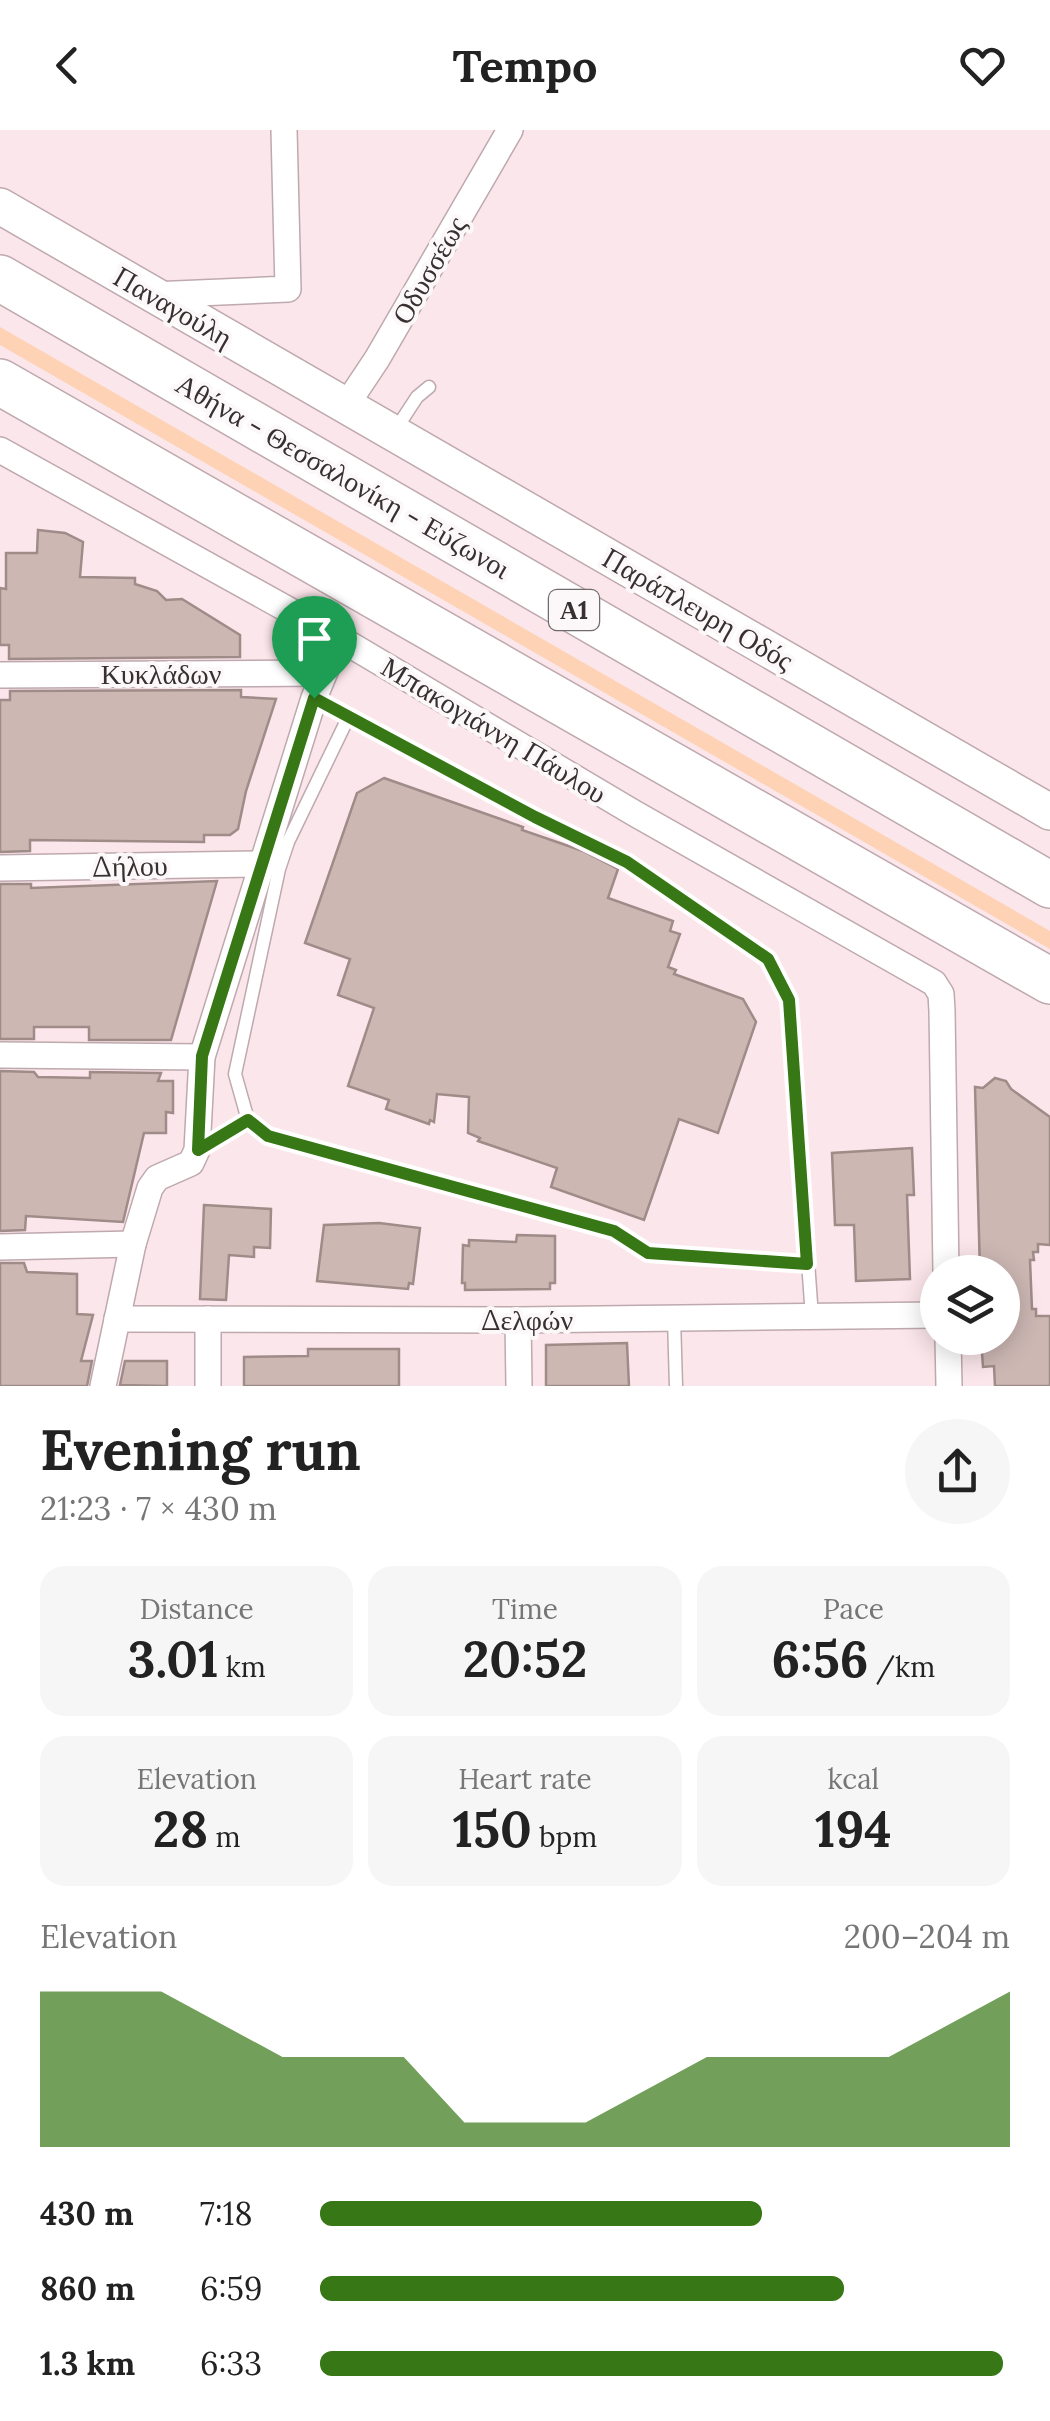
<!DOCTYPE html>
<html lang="en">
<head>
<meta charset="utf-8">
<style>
	:root { --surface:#fff; --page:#f6f6f6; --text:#222; --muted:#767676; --accent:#377715 }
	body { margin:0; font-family:Lora,serif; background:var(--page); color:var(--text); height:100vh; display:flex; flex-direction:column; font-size:38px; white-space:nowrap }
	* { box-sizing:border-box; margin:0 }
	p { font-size:32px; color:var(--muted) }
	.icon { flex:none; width:55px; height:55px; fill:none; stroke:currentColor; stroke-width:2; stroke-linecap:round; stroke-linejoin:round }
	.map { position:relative; height:1256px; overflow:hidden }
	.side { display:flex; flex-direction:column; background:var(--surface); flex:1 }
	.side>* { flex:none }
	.buttons { position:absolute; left:920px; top:1125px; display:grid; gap:20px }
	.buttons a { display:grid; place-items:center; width:100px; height:100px; border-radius:50%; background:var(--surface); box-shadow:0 5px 25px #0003; font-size:50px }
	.pin { position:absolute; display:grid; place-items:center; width:85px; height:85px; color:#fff; margin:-102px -42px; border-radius:50% 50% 50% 0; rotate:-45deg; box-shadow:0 0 10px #0007 }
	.pin .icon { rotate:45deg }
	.round { display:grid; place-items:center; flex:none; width:105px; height:105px; border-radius:52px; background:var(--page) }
	.overview { display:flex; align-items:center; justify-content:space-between; height:170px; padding:0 40px }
	h1 { font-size:55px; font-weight:700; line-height:75px }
	.stats { display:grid; grid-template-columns:repeat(3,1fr); gap:15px; height:170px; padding:10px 40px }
	.stats div { display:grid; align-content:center; border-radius:25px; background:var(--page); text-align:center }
	.stats b { font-size:50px; font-weight:700 }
	.stats small { font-size:28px; font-weight:400 }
	.stats p { font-size:28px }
	.chart { height:280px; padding:20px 40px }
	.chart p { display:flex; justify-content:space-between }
	.chart svg { width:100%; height:180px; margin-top:10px; fill:var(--accent); opacity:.7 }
	ul { padding:0 40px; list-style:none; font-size:32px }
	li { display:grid; grid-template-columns:160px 120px 1fr; align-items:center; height:75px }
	li i { height:25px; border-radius:12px; background:var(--accent) }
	header { display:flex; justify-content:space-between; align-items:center; height:130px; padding:0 40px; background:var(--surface); font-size:45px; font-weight:700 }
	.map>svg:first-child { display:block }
	.green { fill:#fed2b4 }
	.building { fill:#ccb7b3; stroke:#9f8b88; stroke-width:2.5 }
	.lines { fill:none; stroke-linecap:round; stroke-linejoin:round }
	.lane-casing { stroke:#bea9ae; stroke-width:15 }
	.street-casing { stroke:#bea9ae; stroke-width:28 }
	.secondary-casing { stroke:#bea9ae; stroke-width:38 }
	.highway-casing { stroke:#bea9ae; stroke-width:48 }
	.lane { stroke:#fff; stroke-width:12 }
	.street { stroke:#fff; stroke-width:25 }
	.secondary { stroke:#fff; stroke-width:35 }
	.highway { stroke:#fff; stroke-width:45 }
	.route-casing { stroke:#fff; stroke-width:20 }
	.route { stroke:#377715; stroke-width:12 }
	.labels { text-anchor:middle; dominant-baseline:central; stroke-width:8; stroke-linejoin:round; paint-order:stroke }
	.shield { fill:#fcf8f9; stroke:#726b6c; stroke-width:2.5 }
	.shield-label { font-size:25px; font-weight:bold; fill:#372f30 }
	.street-label { font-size:28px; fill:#372f30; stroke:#fcf8f9 }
</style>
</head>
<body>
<header><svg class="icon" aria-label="back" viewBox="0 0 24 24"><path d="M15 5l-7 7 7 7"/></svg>Tempo<svg class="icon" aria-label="heart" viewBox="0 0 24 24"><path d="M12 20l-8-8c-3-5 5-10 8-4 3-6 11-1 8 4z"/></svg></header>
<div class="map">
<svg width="1050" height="1256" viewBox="0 0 1050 1256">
	<rect width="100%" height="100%" fill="#fbe6eb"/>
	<polygon class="green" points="0,197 1050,801 1050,819 0,215"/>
	<g class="building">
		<polygon points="38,400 65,403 83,412 80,447 135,448 135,454 157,461 166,470 182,469 240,505 240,527 9,529 9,515 0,515 0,458 6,459 6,423 37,423"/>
		<polygon points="241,560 241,567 276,569 246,661 238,699 230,705 204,705 204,712 30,710 30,721 0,722 0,570 10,570 10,561"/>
		<polygon points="384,648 523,697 522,700 583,721 618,739 608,768 673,791 670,801 680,804 668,837 676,840 674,844 743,869 756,892 718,1003 679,989 644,1090 551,1057 557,1038 478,1011 480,1008 468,1003 469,967 437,964 434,992 430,990 429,994 386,979 389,970 348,956 374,878 338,865 350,829 305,813 357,663"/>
		<polygon points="217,751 171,910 89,910 89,897 34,897 34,909 0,909 0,754 31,754 31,758"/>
		<polygon points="0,941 34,942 38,947 90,948 90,942 161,943 158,951 173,951 173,983 166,982 166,1003 144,1003 123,1092 26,1086 25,1100 0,1101"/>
		<polygon points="995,948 1006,951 1011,959 1050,987 1050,1115 1038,1114 1038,1122 1033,1122 1034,1130 1030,1130 1032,1179 1036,1179 1036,1186 1050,1186 1050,1256 995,1256 994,1236 983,1237 981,1208 1002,1208 1002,1142 980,1142 975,957 983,958"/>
		<polygon points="912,1018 914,1065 907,1065 910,1149 856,1151 854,1095 835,1095 832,1023"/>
		<polygon points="204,1075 271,1079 270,1118 254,1117 254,1127 229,1125 226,1170 200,1169"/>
		<polygon points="379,1093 420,1098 413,1154 409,1153 408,1159 317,1151 324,1095"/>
		<polygon points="517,1105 555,1106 555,1153 550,1153 550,1159 465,1160 465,1153 462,1153 463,1115 469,1116 469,1110 516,1112"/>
		<polygon points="0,1133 24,1133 27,1142 77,1144 77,1184 93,1185 81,1231 92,1231 87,1256 0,1256"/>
		<polygon points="627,1213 629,1256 546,1256 546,1215"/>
		<polygon points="308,1219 399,1219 399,1256 244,1256 244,1227 308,1226"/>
		<polygon points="125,1231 167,1231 167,1256 120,1255"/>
	</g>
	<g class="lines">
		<defs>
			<g id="lane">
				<polyline points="394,302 417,267 429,257"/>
				<polyline points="314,568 348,588"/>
				<polyline points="198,1020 248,990"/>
				<polyline points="807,1134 648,1123 614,1101 268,1006 248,990 235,944 279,739 288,712 348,588 535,687 627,732 768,829 789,870 812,1187"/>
				<polyline points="674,1188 676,1256"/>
			</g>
			<g id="street">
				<polyline points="152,165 288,159 284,0"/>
				<polyline points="345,277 377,229 510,0"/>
				<polyline points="0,320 339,508 634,683 934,853 941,864 942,881 946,1142"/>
				<polyline points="0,545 323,543"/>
				<polyline points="0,738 260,734"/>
				<polyline points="0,925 202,927"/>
				<polyline points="0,1117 133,1114"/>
				<polyline points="117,1189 518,1190 938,1185"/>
				<polyline points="518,1190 519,1256"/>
				<polyline points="948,1208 949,1256"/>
				<polyline points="103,1256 133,1114 150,1058 157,1048 191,1033 197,1020 202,927 314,568 339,508"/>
				<polyline points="208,1256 208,1189"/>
			</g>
			<polyline id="secondary" points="0,76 1050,682"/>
			<g id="highway">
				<polyline points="0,148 1050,755"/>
				<polyline points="0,252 1050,851"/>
			</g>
		</defs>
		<use href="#lane" class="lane-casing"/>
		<use href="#street" class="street-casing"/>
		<use href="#secondary" class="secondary-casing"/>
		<use href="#highway" class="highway-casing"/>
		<use href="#lane" class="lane"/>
		<use href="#street" class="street"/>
		<use href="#secondary" class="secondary"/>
		<use href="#highway" class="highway"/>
	</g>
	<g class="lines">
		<defs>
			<polygon id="route" points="314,568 535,687 627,732 768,829 789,870 807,1134 648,1123 614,1101 268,1006 248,990 198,1020 202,926"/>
		</defs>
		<use href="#route" class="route-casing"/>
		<use href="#route" class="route"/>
	</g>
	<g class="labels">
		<rect class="shield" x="549" y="460" width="50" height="40" rx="8"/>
		<g class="shield-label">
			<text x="574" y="480">Α1</text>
		</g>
		<g class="street-label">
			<text transform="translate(429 140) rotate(-60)">Οδυσσέως</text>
			<text transform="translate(173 177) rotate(30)">Παναγούλη</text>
			<text transform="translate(343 346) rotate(30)">Αθήνα - Θεσσαλονίκη - Εύζωνοι</text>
			<text transform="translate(698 479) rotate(30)">Παράπλευρη Οδός</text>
			<text x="161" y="544">Κυκλάδων</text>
			<text transform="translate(494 600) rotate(31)">Μπακογιάννη Πάυλου</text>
			<text transform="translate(130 736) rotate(-1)">Δήλου</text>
			<text x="527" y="1190">Δελφών</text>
		</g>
	</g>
</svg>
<div class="buttons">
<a><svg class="icon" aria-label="layers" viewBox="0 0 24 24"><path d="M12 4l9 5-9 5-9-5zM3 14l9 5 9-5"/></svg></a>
</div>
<div class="pin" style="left:314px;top:568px;background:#1e9e55"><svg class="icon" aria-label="arrive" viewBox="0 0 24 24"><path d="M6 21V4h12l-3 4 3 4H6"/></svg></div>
</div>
<section class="side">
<div class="overview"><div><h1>Evening run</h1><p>21:23 · 7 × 430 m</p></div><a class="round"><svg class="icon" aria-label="share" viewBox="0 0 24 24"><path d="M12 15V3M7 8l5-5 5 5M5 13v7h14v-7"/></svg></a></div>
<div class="stats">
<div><p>Distance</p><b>3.01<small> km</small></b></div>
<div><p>Time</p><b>20:52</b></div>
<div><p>Pace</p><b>6:56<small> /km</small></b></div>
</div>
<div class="stats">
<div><p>Elevation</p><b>28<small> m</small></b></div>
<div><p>Heart rate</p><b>150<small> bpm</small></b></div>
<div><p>kcal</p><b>194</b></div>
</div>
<div class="chart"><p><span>Elevation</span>200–204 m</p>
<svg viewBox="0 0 160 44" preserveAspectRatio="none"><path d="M0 44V6L10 6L20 6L30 14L40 22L50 22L60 22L70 38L80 38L90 38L100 30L110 22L120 22L130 22L140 22L150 14L160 6V44z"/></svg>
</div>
<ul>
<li><b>430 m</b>7:18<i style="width:64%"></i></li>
<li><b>860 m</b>6:59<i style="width:76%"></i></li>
<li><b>1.3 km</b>6:33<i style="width:99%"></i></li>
</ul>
</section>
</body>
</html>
